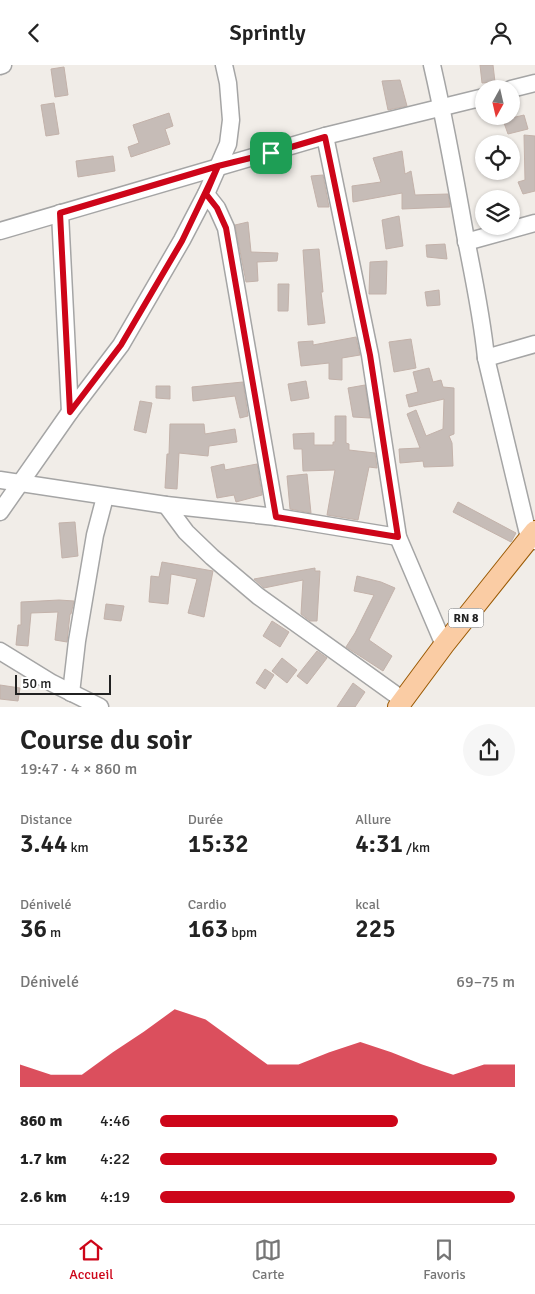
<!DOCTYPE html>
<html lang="fr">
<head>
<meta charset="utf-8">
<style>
	:root { --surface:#fff; --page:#f6f6f6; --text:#222; --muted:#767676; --line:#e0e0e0; --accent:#cd0519 }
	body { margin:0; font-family:Signika,sans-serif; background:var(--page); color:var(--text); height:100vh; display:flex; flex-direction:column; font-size:19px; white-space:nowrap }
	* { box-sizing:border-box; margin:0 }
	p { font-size:16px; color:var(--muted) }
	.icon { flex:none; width:28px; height:28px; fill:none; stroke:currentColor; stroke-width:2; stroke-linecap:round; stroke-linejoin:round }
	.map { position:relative; height:642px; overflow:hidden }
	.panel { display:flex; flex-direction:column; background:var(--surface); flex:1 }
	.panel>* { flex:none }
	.needle { width:32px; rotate:188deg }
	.controls { position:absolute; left:475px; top:15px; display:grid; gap:10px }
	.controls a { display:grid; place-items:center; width:45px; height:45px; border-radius:50%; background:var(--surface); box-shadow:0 1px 4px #0004; font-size:25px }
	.scale { position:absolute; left:15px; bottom:12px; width:96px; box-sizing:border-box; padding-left:5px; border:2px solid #212121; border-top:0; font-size:14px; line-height:18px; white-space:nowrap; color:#212121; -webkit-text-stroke:4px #fff; paint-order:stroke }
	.pin { position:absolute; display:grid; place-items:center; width:42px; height:42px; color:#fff; margin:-21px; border-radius:10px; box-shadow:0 2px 8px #0006 }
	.round { display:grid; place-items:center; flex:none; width:52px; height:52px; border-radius:26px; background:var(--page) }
	.summary { display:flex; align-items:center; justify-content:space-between; height:85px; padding:0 20px }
	h1 { font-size:28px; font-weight:600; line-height:38px }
	.figures { display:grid; grid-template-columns:repeat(3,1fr); gap:8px; height:85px; padding:5px 20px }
	.figures div { display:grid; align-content:center }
	.figures b { font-size:25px; font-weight:600 }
	.figures small { font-size:14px; font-weight:400 }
	.figures p { font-size:14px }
	.chart { height:140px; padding:10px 20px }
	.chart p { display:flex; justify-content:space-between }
	.chart svg { width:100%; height:90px; margin-top:5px; fill:var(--accent); opacity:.7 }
	ul { padding:0 20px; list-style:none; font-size:16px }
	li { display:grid; grid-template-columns:80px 60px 1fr; align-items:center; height:38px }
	li i { height:12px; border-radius:6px; background:var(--accent) }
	header { display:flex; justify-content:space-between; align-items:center; height:65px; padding:0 20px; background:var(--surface); font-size:22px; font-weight:600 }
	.tab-bar { display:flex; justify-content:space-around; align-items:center; height:70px; border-top:1px solid var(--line); background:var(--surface); font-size:14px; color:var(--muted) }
	.tab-bar a { display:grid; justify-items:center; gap:2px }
	.tab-bar .active { color:var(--accent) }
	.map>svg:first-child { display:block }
	.building { fill:#c6bcb7; stroke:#c3b2aa }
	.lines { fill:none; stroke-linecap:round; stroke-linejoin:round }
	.minor-casing { stroke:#a5a5a5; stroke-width:19 }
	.major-casing { stroke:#9a5903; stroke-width:22 }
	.minor { stroke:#fff; stroke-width:16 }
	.major { stroke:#facca4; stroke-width:20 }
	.route-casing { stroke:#fff; stroke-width:10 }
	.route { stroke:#cd0519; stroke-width:6 }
	.labels { text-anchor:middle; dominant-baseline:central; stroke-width:4; stroke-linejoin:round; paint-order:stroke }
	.shield { fill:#fff; stroke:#646464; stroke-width:1 }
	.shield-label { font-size:12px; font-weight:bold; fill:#212121 }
</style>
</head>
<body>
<header><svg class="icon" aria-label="back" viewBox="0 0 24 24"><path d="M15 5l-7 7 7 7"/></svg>Sprintly<svg class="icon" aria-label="person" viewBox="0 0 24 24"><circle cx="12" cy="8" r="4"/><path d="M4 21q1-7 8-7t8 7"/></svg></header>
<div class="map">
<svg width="535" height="642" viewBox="0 0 535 642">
	<rect width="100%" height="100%" fill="#f1ede8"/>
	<g class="building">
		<polygon points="480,0 493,0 495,17 482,18"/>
		<polygon points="64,2 68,30 55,32 51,4"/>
		<polygon points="400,15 407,41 388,45 382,16"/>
		<polygon points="54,38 59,69 46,71 41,40"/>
		<polygon points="169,48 173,61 165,64 170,79 131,92 128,82 139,78 133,60"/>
		<polygon points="524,50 528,64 508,69 503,55"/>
		<polygon points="524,70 535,71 535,126 523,129 518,117 525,115"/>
		<polygon points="402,86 405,109 411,106 415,130 448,129 450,142 402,144 402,128 353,137 352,121 381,117 373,93"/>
		<polygon points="113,91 115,106 78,112 76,96"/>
		<polygon points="323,110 329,142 318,142 311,111"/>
		<polygon points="399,151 403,181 386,184 382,155"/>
		<polygon points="248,157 251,187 278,188 277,196 257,197 258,216 246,217 235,160"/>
		<polygon points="445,179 447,194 427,192 426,180"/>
		<polygon points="319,184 323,227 321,227 325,258 308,260 303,185"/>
		<polygon points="387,196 386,229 369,229 370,197"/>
		<polygon points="278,219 289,219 288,246 278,246"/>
		<polygon points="439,225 440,240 427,241 425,227"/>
		<polygon points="356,272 360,290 342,293 342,315 329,314 329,298 301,301 298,277 313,276 313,280"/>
		<polygon points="411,274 416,303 394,307 389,277"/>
		<polygon points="429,303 433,317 441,315 443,322 454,323 454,369 449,371 452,378 453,401 424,402 423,396 400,398 399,384 420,383 407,349 416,345 426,371 443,364 444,334 409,342 406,330 418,327 413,307"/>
		<polygon points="306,316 309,333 291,336 288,319"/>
		<polygon points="243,317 248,351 240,353 235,331 193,336 192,322"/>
		<polygon points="365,320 370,353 353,352 348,323"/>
		<polygon points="156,321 170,321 170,334 156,333"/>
		<polygon points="140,336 152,338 146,368 134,365"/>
		<polygon points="335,351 346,351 346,378 349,379 349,385 375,388 377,403 369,402 358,455 327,450 335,405 303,406 302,384 294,384 293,369 314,368 314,380 333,380 333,377 335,377"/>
		<polygon points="170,359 204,359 205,369 235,364 237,377 209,381 208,391 179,388 177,424 165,423 167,389 169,389"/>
		<polygon points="224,399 225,405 257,399 262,430 236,437 234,430 217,433 211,402"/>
		<polygon points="307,409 311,448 290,444 287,411"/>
		<polygon points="458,437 516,468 511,477 453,447"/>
		<polygon points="75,457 78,491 62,493 59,458"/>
		<polygon points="162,497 213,506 204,552 188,548 197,514 171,509 168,539 149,537 151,511 159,512"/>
		<polygon points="315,503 315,506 320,506 317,556 310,556 301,549 303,515 264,523 254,514"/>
		<polygon points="357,511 381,517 395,523 369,575 392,591 383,606 346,582 355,568 374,530 354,526"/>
		<polygon points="59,535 74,536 71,549 70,549 67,577 55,575 58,547 31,548 28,581 16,580 18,560 21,560 21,537"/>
		<polygon points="106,539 124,541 121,556 104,554"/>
		<polygon points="272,556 289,567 280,582 263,571"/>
		<polygon points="317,586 327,593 307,619 297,611"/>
		<polygon points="282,593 297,605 287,618 272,606"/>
		<polygon points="265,604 274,610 265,624 256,618"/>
		<polygon points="353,618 365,627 355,642 337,642"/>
		<polygon points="0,620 20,623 18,636 0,634"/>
	</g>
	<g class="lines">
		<defs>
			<g id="minor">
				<path d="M432,0C445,56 455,112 465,169C473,210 482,251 486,293L529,473L535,476"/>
				<polyline points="0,1 3,0"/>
				<polyline points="511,24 535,18"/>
				<polyline points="325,71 370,290 398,472 444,580"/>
				<polyline points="206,129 217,143 226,163 276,452"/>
				<polyline points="60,148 70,347"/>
				<polyline points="0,166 325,71 484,32"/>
				<polyline points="466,177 535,158"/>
				<polyline points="486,293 535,279"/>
				<polyline points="0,415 166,440 276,452 398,472"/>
				<polyline points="166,440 186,467 212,492 258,531 403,635"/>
				<polyline points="0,447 70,347 121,280 182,175 206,129 228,79 231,55 228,18 224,0"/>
				<polyline points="0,586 52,618 100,642"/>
				<polyline points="71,628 77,576 95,470 105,432"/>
			</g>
			<polyline id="major" points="398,642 444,580 535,466"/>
		</defs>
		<use href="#minor" class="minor-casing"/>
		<use href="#major" class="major-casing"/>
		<use href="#minor" class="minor"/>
		<use href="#major" class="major"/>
	</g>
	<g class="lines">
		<defs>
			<polyline id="route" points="271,88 218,101 182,176 121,280 70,347 60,148 218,101 206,129 217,143 226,163 276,452 398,472 370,290 325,72 271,88"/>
		</defs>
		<use href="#route" class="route-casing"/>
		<use href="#route" class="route"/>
	</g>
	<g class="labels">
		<rect class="shield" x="448.5" y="543.5" width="35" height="19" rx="4"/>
		<g class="shield-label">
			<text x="466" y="553">RN 8</text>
		</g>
	</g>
</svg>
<div class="controls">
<a><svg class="needle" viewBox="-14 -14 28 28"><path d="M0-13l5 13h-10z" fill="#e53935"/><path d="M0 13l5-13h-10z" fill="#767676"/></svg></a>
<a><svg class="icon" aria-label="locate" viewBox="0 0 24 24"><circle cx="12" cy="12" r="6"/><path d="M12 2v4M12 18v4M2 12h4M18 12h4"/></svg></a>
<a><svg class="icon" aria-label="layers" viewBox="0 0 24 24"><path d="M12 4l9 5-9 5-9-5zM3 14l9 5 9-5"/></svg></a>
</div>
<div class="scale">50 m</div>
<div class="pin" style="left:271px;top:88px;background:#1e9e55"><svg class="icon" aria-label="arrive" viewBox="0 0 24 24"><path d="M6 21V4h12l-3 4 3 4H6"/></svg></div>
</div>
<section class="panel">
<div class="summary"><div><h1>Course du soir</h1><p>19:47 · 4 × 860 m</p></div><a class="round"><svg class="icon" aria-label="share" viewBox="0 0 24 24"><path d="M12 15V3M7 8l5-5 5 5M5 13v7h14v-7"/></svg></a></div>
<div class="figures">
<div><p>Distance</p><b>3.44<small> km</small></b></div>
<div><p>Durée</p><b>15:32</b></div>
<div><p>Allure</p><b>4:31<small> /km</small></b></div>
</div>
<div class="figures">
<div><p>Dénivelé</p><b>36<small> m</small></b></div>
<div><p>Cardio</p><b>163<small> bpm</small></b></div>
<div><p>kcal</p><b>225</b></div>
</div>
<div class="chart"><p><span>Dénivelé</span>69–75 m</p>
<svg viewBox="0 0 160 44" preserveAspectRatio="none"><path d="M0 44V33L10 38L20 38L30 27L40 17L50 6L60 11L70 22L80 33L90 33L100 27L110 22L120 27L130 33L140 38L150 33L160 33V44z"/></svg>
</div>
<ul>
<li><b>860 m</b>4:46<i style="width:67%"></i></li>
<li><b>1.7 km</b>4:22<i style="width:95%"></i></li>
<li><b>2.6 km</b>4:19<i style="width:100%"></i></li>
</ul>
</section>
<nav class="tab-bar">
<a class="active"><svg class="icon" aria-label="home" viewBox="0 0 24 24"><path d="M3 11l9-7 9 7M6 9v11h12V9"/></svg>Accueil</a>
<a><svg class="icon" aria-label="map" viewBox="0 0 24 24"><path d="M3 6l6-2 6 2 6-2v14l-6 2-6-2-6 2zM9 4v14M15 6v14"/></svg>Carte</a>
<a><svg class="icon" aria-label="saved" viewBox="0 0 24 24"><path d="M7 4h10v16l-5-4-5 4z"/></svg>Favoris</a>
</nav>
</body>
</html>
